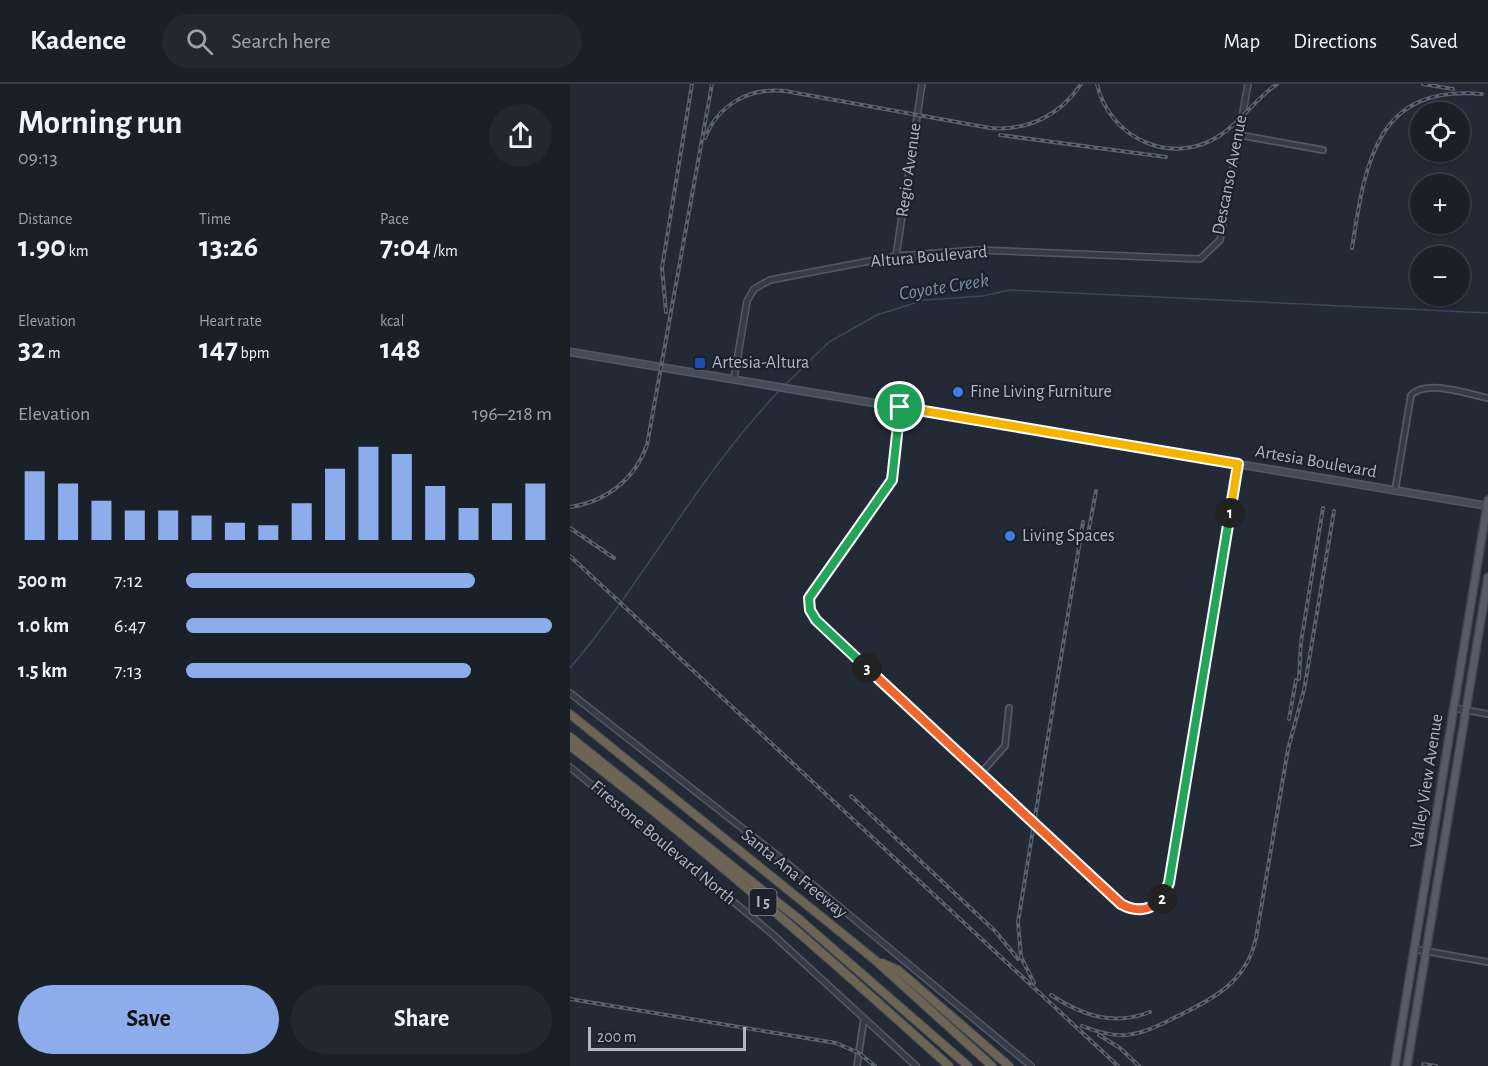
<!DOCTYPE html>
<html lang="en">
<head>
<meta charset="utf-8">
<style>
	:root { --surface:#1a2028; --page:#232830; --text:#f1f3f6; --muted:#9fa3a8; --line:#383e45; --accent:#8dacec }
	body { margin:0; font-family:"Alegreya Sans",sans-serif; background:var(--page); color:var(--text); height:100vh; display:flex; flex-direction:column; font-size:22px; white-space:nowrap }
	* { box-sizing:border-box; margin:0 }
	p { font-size:20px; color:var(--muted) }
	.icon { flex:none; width:33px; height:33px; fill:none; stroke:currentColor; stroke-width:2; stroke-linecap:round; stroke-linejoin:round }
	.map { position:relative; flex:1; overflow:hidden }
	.details { display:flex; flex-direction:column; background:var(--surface); width:570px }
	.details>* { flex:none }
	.fabs { position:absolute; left:840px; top:18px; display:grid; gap:12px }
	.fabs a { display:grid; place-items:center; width:60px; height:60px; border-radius:50%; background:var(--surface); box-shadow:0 2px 4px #0004,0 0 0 2px var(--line); font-size:30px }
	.scale { position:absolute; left:18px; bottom:15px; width:158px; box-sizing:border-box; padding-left:6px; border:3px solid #b1b7c3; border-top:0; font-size:16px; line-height:21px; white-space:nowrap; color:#b1b7c3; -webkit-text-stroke:4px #1c212c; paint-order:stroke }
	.pin { position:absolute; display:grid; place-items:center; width:51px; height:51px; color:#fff; margin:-26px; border:3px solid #fff; border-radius:50%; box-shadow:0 2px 6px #0007 }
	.km { position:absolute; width:30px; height:30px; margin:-15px; border-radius:50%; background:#222; color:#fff; font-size:16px; line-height:30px; text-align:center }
	.round { display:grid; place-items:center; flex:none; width:63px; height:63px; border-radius:32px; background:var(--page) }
	.head { display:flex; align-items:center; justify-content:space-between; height:102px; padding:0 18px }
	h1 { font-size:33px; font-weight:600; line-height:45px }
	.metrics { display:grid; grid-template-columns:repeat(3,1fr); gap:9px; height:102px; padding:6px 18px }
	.metrics div { display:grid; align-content:center }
	.metrics b { font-size:30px; font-weight:600 }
	.metrics small { font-size:16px; font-weight:400 }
	.metrics p { font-size:16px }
	.chart { height:168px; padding:12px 18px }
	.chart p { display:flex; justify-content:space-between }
	.chart svg { width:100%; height:108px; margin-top:6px; stroke:var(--accent); stroke-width:6 }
	.action { display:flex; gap:12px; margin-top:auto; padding:12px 18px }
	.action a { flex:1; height:69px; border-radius:36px; background:var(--accent); color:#111; font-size:24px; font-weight:600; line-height:69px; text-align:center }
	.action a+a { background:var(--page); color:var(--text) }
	ul { padding:0 18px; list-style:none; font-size:20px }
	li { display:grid; grid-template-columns:96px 72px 1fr; align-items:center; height:45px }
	li i { height:15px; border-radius:8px; background:var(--accent) }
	header { display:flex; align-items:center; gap:36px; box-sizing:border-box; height:84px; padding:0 30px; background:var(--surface); border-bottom:2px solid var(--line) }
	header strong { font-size:28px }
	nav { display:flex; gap:33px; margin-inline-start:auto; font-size:21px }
	.search { width:420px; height:54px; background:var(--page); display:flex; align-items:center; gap:15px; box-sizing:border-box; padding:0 21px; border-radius:33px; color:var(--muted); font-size:22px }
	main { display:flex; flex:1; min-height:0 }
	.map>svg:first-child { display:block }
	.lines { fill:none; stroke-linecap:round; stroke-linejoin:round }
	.stream { stroke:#3a475e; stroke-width:1.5 }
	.minor-casing { stroke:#545a65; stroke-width:8 }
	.tertiary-casing { stroke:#545a65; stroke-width:8 }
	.secondary-casing { stroke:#545a65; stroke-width:9 }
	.primary-casing { stroke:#404550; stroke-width:10 }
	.motorway-casing { stroke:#414752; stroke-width:10 }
	.minor { stroke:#363c47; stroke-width:4.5 }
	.tertiary { stroke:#363c47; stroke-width:5 }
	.secondary { stroke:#454b5a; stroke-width:6 }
	.primary { stroke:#555b67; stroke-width:7 }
	.motorway { stroke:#6c6454; stroke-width:8 }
	.rail-casing { stroke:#5b6270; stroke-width:4 }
	.rail { stroke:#1c212c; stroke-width:1.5; stroke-dasharray:4.5; stroke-linecap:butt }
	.split-1-casing { stroke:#fff; stroke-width:12 }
	.split-2-casing { stroke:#fff; stroke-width:12 }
	.split-3-casing { stroke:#fff; stroke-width:12 }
	.split-4-casing { stroke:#fff; stroke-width:12 }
	.split-1 { stroke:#f5b400; stroke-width:8 }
	.split-2 { stroke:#22a559; stroke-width:8 }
	.split-3 { stroke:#f0652b; stroke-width:8 }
	.split-4 { stroke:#22a559; stroke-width:8 }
	.transit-dot { fill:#1a4fb4; stroke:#1c212c; stroke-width:2 }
	.shop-dot { fill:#3f7fe0; stroke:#1c212c; stroke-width:2 }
	.labels { text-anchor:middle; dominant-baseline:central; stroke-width:4.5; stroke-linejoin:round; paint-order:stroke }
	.shield { fill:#1c212c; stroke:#848a96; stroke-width:1.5 }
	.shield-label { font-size:16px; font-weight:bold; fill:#b1b7c3 }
	.street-label { font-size:18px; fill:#b1b7c3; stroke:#1c212c }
	.poi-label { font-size:18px; fill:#b1b7c3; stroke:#1c212c; text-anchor:start }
	.water-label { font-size:20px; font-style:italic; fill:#7c8da9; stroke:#1c212c }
</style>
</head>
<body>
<header>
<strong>Kadence</strong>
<div class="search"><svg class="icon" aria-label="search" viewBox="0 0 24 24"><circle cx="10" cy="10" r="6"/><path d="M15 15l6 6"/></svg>Search here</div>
<nav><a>Map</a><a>Directions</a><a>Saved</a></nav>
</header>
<main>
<section class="details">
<div class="head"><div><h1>Morning run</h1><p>09:13</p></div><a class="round"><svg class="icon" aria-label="share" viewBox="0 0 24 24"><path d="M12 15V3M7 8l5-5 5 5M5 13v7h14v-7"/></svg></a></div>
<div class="metrics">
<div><p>Distance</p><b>1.90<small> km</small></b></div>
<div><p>Time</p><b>13:26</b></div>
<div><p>Pace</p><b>7:04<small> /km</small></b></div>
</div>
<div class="metrics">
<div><p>Elevation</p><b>32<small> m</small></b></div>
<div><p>Heart rate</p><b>147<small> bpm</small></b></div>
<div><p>kcal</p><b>148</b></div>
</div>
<div class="chart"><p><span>Elevation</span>196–218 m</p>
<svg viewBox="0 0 160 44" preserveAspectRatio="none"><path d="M5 44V16M15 44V21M25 44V28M35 44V32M45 44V32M55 44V34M65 44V37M75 44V38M85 44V29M95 44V15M105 44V6M115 44V9M125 44V22M135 44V31M145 44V29M155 44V21"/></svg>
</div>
<ul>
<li><b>500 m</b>7:12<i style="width:79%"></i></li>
<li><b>1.0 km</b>6:47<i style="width:100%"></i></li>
<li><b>1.5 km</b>7:13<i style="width:78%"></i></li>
</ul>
<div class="action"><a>Save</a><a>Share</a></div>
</section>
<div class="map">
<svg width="918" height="982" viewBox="0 0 918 982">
	<rect width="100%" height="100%" fill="#232a36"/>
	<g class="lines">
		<g class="stream">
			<polyline points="215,301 259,258 307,231 354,216 413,212 440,206 918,229"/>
			<path d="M0,584C75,496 129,390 210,306"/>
		</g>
		<defs>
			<g id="minor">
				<polyline points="669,51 753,66"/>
				<path d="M330,323L322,396L242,508L239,517L241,531L548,818C568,834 593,822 599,799L668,380"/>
				<path d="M825,407L841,311C857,295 897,310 918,314"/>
				<polyline points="884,624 918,630"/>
				<polyline points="411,689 435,662 439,624"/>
				<polyline points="844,865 918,878"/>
				<polyline points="287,982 294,934"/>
			</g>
			<g id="tertiary">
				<polyline points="326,172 352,0"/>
				<polyline points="164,295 177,217 184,205 200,196 326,172 408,166 630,175 650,156 678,0"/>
				<polyline points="0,609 213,776 461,982"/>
				<polyline points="0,683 200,848 346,982"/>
			</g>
			<polyline id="secondary" points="0,268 918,422"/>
			<g id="primary">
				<polyline points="825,982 918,416"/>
				<polyline points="837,982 918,493"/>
			</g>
			<g id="motorway">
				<polyline points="0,630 305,876 422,982"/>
				<polyline points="0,653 230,836 398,982"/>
				<path d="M0,662C132,762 256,871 379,982"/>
				<polyline points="312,879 328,886 439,982"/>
			</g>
		</defs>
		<use href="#minor" class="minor-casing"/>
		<use href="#tertiary" class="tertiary-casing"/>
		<use href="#secondary" class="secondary-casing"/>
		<use href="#primary" class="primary-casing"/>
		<use href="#motorway" class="motorway-casing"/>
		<use href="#minor" class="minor"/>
		<use href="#tertiary" class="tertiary"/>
		<use href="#secondary" class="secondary"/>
		<use href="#primary" class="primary"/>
		<use href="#motorway" class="motorway"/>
		<defs>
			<g id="rail">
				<path d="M527,0C539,54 601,83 649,52C671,38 685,15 707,0"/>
				<polyline points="853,0 883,5"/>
				<polyline points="430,51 596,73"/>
				<path d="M135,54C148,21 179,3 215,7L420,44C457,47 490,32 511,0"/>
				<path d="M782,164C795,81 805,0 912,10"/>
				<polyline points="96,228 92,184 122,0"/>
				<path d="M0,423C36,418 65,395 77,361L142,0"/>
				<polyline points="0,444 44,474"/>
				<polyline points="518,450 526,407"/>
				<polyline points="0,472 548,982"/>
				<polyline points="729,595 731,558 753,424"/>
				<polyline points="719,635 726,596"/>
				<polyline points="281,712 425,847 448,875"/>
				<polyline points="464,899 451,873 448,838 513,438"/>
				<path d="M481,911C513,932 543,942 580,928"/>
				<polyline points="0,915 266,959 289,969 305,982"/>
				<path d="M512,942C527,948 541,952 557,951C575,949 592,940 608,932C645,914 677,897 686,854L718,665L734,606L764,427"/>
				<polyline points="529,951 550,964 569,982"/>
				<polyline points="853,980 866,982"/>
			</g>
		</defs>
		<use href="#rail" class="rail-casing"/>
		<use href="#rail" class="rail"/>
	</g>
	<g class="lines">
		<defs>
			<polyline id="split-1" points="330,323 668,380 660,429"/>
			<polyline id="split-2" points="592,815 599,799 660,429"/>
			<path id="split-3" d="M297,584L551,820C565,828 580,827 592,815"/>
			<polyline id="split-4" points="297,584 246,536 240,526 239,514 322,396 330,323"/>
		</defs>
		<use href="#split-1" class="split-1-casing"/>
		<use href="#split-2" class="split-2-casing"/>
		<use href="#split-3" class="split-3-casing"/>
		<use href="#split-4" class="split-4-casing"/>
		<use href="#split-1" class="split-1"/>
		<use href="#split-2" class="split-2"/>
		<use href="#split-3" class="split-3"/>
		<use href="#split-4" class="split-4"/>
	</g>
	<rect class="transit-dot" x="124" y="273" width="12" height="12" rx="3"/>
	<g class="shop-dot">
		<circle cx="388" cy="308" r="6"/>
		<circle cx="440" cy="452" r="6"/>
	</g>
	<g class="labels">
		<rect class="shield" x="179.5" y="805" width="27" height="26" rx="4.5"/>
		<g class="shield-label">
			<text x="193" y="818">I 5</text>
		</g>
		<g class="street-label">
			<text transform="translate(339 86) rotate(-82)">Regio Avenue</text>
			<text transform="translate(660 91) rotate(-79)">Descanso Avenue</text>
			<text transform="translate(359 173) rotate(-5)">Altura Boulevard</text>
			<text transform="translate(746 378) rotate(10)">Artesia Boulevard</text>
			<text transform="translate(857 697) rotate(-81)">Valley View Avenue</text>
			<text transform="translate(93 759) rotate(40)">Firestone Boulevard North</text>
			<text transform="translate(224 790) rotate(39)">Santa Ana Freeway</text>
		</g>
		<g class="poi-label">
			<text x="142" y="279">Artesia-Altura</text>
			<text x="400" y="308">Fine Living Furniture</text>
			<text x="452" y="452">Living Spaces</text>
		</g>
		<g class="water-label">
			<text transform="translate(374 203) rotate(-9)">Coyote Creek</text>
		</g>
	</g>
</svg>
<div class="fabs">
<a><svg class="icon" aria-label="locate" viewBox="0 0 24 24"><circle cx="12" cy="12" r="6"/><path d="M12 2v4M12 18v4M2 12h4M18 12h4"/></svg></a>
<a>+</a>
<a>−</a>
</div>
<div class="scale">200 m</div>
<div class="pin" style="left:330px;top:323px;background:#1e9e55"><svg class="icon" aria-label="arrive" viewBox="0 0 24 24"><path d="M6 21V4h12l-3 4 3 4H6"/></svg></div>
<b class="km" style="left:660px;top:429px">1</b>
<b class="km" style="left:592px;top:815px">2</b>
<b class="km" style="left:297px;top:584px">3</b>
</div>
</main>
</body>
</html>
